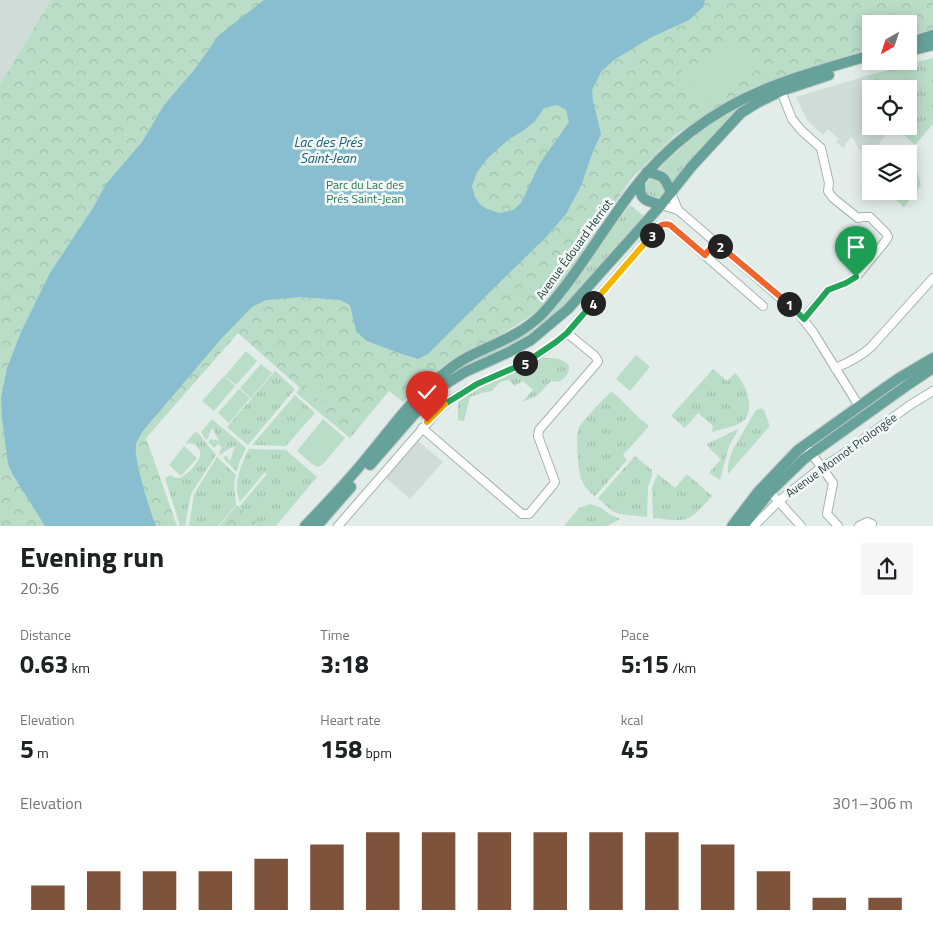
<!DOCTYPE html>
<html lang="en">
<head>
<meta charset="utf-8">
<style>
	:root { --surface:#fff; --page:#f6f6f6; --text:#202124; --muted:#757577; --accent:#7e533c }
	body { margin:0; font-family:"Titillium Web",sans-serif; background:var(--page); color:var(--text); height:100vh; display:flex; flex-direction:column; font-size:19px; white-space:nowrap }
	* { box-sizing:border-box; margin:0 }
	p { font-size:16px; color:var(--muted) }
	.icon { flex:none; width:28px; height:28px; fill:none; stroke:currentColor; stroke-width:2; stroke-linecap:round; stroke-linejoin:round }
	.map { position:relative; height:526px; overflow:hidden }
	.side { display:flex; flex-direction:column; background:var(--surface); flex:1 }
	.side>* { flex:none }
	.needle { width:32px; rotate:219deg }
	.fabs { position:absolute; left:862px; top:15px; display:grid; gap:10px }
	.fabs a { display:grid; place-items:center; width:55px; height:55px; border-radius:0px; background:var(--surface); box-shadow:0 2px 12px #0003; font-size:25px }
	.pin { position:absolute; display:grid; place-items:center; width:42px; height:42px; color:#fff; margin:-51px -21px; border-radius:50% 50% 50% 0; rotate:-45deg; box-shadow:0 0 5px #0007 }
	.pin .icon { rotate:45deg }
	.km { position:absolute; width:25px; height:25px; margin:-12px; border-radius:50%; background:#222; color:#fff; font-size:14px; line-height:25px; text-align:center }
	.round { display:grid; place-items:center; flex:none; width:52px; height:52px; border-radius:0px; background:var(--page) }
	.head { display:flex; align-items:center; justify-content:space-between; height:85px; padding:0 20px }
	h1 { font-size:28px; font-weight:700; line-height:38px }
	.stats { display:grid; grid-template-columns:repeat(3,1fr); gap:8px; height:85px; padding:5px 20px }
	.stats div { display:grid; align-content:center }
	.stats b { font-size:25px; font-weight:700 }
	.stats small { font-size:14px; font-weight:400 }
	.stats p { font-size:14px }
	.chart { height:140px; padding:10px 20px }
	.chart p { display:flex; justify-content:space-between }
	.chart svg { width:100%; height:90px; margin-top:5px; stroke:var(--accent); stroke-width:6 }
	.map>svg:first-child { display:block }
	.built { fill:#d0dcd8 }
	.grass { fill:url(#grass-tufts) }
	.park { fill:url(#park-crowns) }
	.garden { fill:#baddc8 }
	.water { fill:#89bed1; fill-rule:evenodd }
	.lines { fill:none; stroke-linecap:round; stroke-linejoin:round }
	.minor-casing { stroke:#a5b4b1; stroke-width:10 }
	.major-casing { stroke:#c1c9c8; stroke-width:12 }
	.minor { stroke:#fff; stroke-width:8 }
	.major { stroke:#66a299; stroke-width:10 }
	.split-1-casing { stroke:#fff; stroke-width:10 }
	.split-2-casing { stroke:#fff; stroke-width:10 }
	.split-3-casing { stroke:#fff; stroke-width:10 }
	.split-4-casing { stroke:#fff; stroke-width:10 }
	.split-5-casing { stroke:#fff; stroke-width:10 }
	.split-6-casing { stroke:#fff; stroke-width:10 }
	.split-7-casing { stroke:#fff; stroke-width:10 }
	.split-1 { stroke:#22a559; stroke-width:6 }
	.split-2 { stroke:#f0652b; stroke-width:6 }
	.split-3 { stroke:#f0652b; stroke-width:6 }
	.split-4 { stroke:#f5b400; stroke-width:6 }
	.split-5 { stroke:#22a559; stroke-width:6 }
	.split-6 { stroke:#22a559; stroke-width:6 }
	.split-7 { stroke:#f5b400; stroke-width:6 }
	.labels { text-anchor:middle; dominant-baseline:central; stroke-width:5; stroke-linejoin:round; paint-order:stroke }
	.park-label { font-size:12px; fill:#2c7450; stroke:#f2f8f6 }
	.street-label { font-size:12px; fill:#223d39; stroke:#f2f8f6 }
	.water-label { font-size:14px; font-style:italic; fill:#1c5e79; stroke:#f2f8f6 }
</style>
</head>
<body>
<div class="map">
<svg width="933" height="526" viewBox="0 0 933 526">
	<defs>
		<pattern id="grass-tufts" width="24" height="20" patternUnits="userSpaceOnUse" patternTransform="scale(1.25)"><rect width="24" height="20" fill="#baddc8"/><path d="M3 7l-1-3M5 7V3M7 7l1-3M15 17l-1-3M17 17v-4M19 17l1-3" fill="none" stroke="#a0bfad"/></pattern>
		<pattern id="park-crowns" width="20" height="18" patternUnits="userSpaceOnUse" patternTransform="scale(1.25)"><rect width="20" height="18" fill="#baddc8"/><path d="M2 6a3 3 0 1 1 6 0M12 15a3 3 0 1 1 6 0" fill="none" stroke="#a0bfad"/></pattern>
	</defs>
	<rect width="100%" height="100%" fill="#e2ece9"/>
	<g class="built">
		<polygon points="0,0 51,0 0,84"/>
		<polygon points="866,76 881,89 871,89 871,126 894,126 875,148 862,154 854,140 851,137 845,144 846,145 843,148 836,142 839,139 828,129 823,135 807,120 796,97"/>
		<polygon points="418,441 443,462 410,499 386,478"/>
	</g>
	<g class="grass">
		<polygon points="933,58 933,124 915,145 894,126 909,126 909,89 881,89 866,76"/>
		<polygon points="763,93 671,183 659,170 662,165 709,124 729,109"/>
		<polygon points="913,157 921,185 904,207 891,196 894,191 909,191 909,162"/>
		<path d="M652,178L660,180L665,186V193C656,200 654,200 644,193V185L648,181Z"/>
		<polygon points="630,205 645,217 566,306 543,328 539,325 535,325 573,281"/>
		<polygon points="532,329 539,331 437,387 455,368"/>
		<path d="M543,358C554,358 562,357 569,366C569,374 566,377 559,382L551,381L537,396L522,402L533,390L523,381L514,386L509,380L500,382L492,391L482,393L470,397L464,421L458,420V400L493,380Z"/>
		<path d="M713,369L727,381L735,373C746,383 757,411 742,422C735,427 720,429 712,432L713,426L698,413L685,428L671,416Z"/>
		<polygon points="275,371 295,389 248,445 227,427"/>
		<path d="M611,392L613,393L617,396L639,418L625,434L635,442L623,455L627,460L595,496C590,492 585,488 582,481C578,472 575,437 579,427C581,423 606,396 611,392Z"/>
		<polygon points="295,395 315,413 286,446 252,445"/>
		<polygon points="762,408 763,410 764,410 769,424 769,427 728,474 728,465 732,451 756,410"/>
		<polygon points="212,419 246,448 239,463 237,472 223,458 226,455 230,461 235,446 225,451 221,455 219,452 222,448 218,444 214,448 208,442 211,439 219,441 212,428 208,438 206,440 201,432"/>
		<path d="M739,429L729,446L720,480L709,473L721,459L710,449L707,444C718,439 728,433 739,429Z"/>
		<path d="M195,432L199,434L216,455L191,494L185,526H180L165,478L171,475C173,477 175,478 178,478C184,479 199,462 200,456C202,447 192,441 185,444Z"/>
		<path d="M249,449L286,450L317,477L276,526H262L239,507L267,474L265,472L240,502C232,485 241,465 249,449Z"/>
		<polygon points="635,456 652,470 652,476 648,487 647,517 620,514 612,511 598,498"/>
		<polygon points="217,457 236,475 234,483 236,505 218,526 189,526 194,494"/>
		<path d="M658,474L675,488L687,474L712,496C688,523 689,522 653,518L652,489L653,484Z"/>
		<polygon points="590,504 600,507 609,514 620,519 607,526 564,526 579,508"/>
	</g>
	<g class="park">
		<polygon points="51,0 933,0 933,29 909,36 909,24 871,24 871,48 772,80 746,91 718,107 675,135 632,178 563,280 541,308 529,317 496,338 445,365 426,379 403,402 389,391 350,438 296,393 300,388 238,333 146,438 177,526 0,526 0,84"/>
		<polygon points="237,505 262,526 219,526"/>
	</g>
	<g class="garden">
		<polygon points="736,42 755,72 701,102 681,71"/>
		<polygon points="246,351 257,361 236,385 225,376"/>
		<polygon points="636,355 650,367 630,391 616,379"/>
		<polygon points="261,364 272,373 251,398 240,388"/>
		<polygon points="224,376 235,386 214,411 202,401"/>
		<polygon points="314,377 330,391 321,401 305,388"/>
		<polygon points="239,389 250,398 229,423 218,413"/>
		<polygon points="639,418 649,426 635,442 625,434"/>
		<polygon points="323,419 345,438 323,464 318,467 312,464 297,451"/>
		<polygon points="184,446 197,458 181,476 169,465"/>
	</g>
	<path class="water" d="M264,0H705L703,7L689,20L650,38L614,60L601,72L592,90L593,101L601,134L593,151L581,186L566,214L548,235L497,285L428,354L418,359L399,353L367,341L361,336L356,331L350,305L340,300L301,297L266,300L252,307L221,339L142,432C140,436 136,442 136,446C133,457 151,514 156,526H45L13,475L8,464L2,418L1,398L7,368L21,332L50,273L93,208L106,184L142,142L164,105L194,70L219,35ZM557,105L566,110L569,122L540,163L521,203L513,210L499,213L482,207L475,197L472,186L477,172L488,158L509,139L523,131L535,121L544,108Z"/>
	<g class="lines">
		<defs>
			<g id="minor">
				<polyline points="781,91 792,119 802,131 821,148 829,183 828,191 833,198 858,218 863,217 870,217 886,233 888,237 884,243 856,277 846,283 828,290 803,319"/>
				<polyline points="671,193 678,210"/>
				<polyline points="661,205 678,210 798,313 813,332 859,406"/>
				<path d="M835,368C848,363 860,357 871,347L933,278"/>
				<polyline points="422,428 522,514 529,514 553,485 555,482 538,436 539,430 597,363 598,361 595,356 567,333"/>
				<polyline points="809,450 833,483 827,514 838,526"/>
				<polyline points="770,492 801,526"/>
				<path d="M338,526L438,411L452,399L477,384L522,365L534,358L556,342L567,333L659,226C663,224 665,224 670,225L763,306"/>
				<polyline points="754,526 779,501 822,467 839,457 910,405 933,391"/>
				<polyline points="859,526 867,522 872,524"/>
			</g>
			<g id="major">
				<polyline points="909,43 933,35"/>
				<polyline points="909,51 933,45"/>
				<path d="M647,172C664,176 665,177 671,193"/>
				<path d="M640,181C639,200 644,200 661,205"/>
				<polyline points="370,465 417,411 444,385 465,372 509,352 531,340 568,309 661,205 692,166 741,113 757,103 781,91 829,75"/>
				<path d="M305,526C327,503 349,480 369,455C391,429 410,401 437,379C447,371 456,363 468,357C493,344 519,336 540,316C551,305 560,293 569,281C591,251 610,220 632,191C665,147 712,111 763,90C798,75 835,66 871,55"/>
				<polyline points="317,526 351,487"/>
				<polyline points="732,526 758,492 798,450 879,392 899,378 933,358"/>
				<polyline points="743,526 770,492 804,459 909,384 933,368"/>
			</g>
		</defs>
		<use href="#minor" class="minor-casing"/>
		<use href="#major" class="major-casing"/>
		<use href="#minor" class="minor"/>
		<use href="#major" class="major"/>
	</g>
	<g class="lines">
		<defs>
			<polyline id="split-1" points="789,304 804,319 828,290 846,283 856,277"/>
			<polyline id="split-2" points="720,246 789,304"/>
			<path id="split-3" d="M652,235C657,228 661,222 670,225L705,255L715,242L720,246"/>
			<polyline id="split-4" points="593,303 652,235"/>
			<polyline id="split-5" points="525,363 556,342 567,333 593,303"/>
			<polyline id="split-6" points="445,404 477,384 525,363"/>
			<polyline id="split-7" points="427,422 445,404"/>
		</defs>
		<use href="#split-1" class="split-1-casing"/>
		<use href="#split-2" class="split-2-casing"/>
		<use href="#split-3" class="split-3-casing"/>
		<use href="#split-4" class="split-4-casing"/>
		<use href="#split-5" class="split-5-casing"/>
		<use href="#split-6" class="split-6-casing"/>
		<use href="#split-7" class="split-7-casing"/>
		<use href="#split-1" class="split-1"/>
		<use href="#split-2" class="split-2"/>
		<use href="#split-3" class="split-3"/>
		<use href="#split-4" class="split-4"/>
		<use href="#split-5" class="split-5"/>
		<use href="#split-6" class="split-6"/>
		<use href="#split-7" class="split-7"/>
	</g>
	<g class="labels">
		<g class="park-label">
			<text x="365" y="184">Parc du Lac des<tspan x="365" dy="14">Prés Saint-Jean</tspan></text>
		</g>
		<g class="street-label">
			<text transform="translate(574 249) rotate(-54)">Avenue Édouard Herriot</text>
			<text transform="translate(841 455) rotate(-36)">Avenue Monnot Prolongée</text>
		</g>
		<g class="water-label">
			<text x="328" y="141">Lac des Prés<tspan x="328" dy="16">Saint-Jean</tspan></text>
		</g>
	</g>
</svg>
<div class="fabs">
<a><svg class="needle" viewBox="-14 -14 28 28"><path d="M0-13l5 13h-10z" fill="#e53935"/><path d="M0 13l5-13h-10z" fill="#757577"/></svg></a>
<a><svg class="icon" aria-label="locate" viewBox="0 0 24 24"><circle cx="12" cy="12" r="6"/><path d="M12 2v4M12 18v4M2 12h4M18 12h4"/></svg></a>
<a><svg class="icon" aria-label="layers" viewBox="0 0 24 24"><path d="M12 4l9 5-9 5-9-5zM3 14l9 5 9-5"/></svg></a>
</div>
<div class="pin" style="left:856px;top:277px;background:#1e9e55"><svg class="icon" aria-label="arrive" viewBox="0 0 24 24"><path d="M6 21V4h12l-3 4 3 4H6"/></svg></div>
<div class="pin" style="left:427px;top:422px;background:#d93025"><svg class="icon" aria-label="check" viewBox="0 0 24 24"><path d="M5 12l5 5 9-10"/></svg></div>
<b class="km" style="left:789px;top:304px">1</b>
<b class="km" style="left:720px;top:246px">2</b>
<b class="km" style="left:652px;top:235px">3</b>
<b class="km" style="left:593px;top:303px">4</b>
<b class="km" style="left:525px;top:363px">5</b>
</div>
<section class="side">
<div class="head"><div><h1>Evening run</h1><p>20:36</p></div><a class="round"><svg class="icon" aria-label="share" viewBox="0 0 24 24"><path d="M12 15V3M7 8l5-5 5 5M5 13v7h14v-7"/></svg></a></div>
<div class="stats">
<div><p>Distance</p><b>0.63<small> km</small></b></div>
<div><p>Time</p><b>3:18</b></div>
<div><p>Pace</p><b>5:15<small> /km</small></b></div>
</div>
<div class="stats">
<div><p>Elevation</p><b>5<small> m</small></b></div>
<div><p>Heart rate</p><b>158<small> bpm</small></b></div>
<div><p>kcal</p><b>45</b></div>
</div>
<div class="chart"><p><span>Elevation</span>301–306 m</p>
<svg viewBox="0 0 160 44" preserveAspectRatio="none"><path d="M5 44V32M15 44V25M25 44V25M35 44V25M45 44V19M55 44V12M65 44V6M75 44V6M85 44V6M95 44V6M105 44V6M115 44V6M125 44V12M135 44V25M145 44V38M155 44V38"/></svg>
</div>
</section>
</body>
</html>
